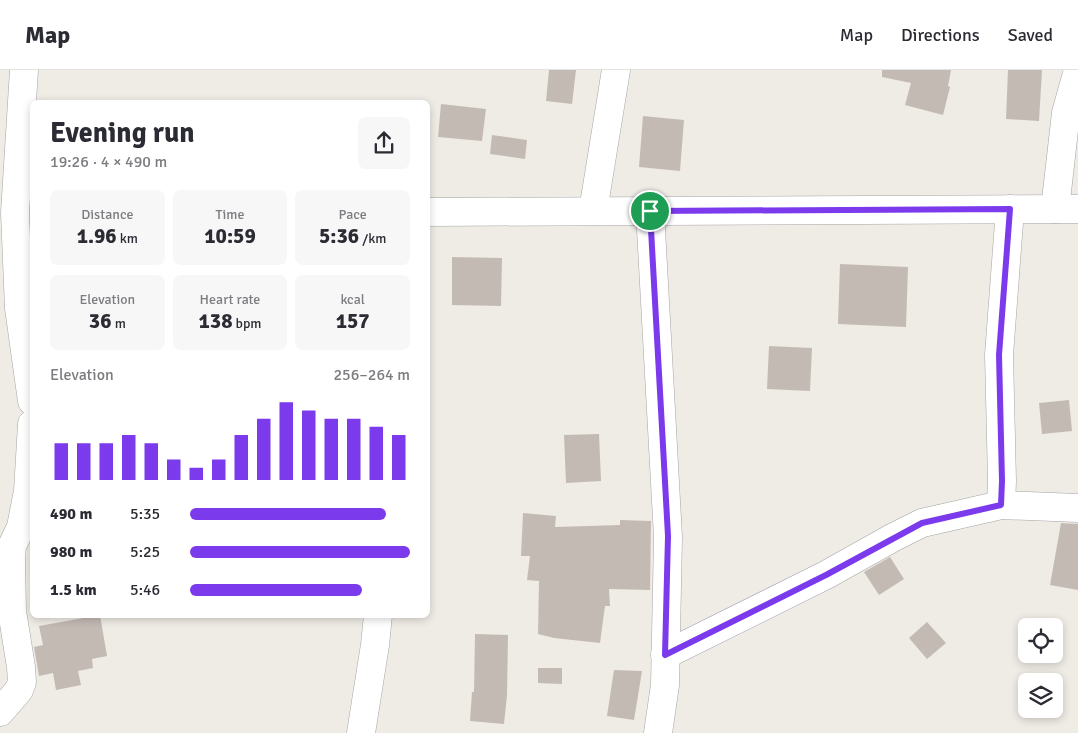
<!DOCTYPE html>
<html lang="en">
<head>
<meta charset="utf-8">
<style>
	:root { --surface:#fff; --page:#f7f7f7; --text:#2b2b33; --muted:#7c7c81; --line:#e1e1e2; --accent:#7c3aed }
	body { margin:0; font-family:Signika,sans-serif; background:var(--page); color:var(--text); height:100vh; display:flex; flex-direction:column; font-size:19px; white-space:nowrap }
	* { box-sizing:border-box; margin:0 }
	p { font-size:16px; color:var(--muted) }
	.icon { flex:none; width:28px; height:28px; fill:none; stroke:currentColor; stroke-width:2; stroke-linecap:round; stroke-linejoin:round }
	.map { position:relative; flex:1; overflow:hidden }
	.sheet { position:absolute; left:30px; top:30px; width:400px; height:518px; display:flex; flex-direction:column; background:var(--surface); border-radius:8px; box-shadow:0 2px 8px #0003 }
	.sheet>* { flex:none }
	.buttons { position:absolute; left:1018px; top:548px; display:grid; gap:10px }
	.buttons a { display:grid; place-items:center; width:45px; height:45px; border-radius:8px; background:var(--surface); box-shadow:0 2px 8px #0003; font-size:25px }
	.pin { position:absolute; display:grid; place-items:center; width:42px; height:42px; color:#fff; margin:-21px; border:2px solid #fff; border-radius:50%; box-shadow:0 1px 5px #0007 }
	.round { display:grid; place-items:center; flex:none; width:52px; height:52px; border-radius:8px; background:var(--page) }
	.head { display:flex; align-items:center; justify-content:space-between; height:85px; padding:0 20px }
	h1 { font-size:28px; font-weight:700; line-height:38px }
	.figures { display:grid; grid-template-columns:repeat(3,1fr); gap:8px; height:85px; padding:5px 20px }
	.figures div { display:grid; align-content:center; border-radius:8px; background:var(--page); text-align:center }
	.figures b { font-size:21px; font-weight:700 }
	.figures small { font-size:14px; font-weight:400 }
	.figures p { font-size:14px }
	.chart { height:140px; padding:10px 20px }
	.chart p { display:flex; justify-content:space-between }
	.chart svg { width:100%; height:90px; margin-top:5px; stroke:var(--accent); stroke-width:6 }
	ul { padding:0 20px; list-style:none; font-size:16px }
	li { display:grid; grid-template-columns:80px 60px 1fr; align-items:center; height:38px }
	li i { height:12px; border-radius:6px; background:var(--accent) }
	header { display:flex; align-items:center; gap:30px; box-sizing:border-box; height:70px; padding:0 25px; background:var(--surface); border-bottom:1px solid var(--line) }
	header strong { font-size:24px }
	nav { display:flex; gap:28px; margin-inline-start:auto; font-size:18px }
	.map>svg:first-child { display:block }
	.building { fill:#c4bab4 }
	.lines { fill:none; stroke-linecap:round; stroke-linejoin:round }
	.minor-casing { stroke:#a5a5a5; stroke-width:29 }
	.minor { stroke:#fff; stroke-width:28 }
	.route-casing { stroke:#fff; stroke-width:10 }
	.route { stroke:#7c3aed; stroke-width:6 }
</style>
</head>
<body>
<header>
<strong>Map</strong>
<nav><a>Map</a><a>Directions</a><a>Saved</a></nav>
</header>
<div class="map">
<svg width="1078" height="663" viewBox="0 0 1078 663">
	<rect width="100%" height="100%" fill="#efebe5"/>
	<g class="building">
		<polygon points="549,0 576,0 572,34 546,31"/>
		<polygon points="882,0 951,0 948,16 950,17 943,45 905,35 911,13 882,7"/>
		<polygon points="1008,0 1042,0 1039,51 1006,49"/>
		<polygon points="441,34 486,39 482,71 438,67"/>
		<polygon points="643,46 684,50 680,101 639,97"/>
		<polygon points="492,65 527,70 525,89 490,84"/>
		<polygon points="452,187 502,188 501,236 452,235"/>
		<polygon points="840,194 908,197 906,257 838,254"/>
		<polygon points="769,276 812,278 810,321 767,319"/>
		<polygon points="1069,330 1072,361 1042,364 1039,333"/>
		<polygon points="599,364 601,411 566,413 564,365"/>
		<polygon points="523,443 556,446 555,457 620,455 620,450 651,451 650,520 609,519 610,536 605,536 600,573 554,568 538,564 539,511 527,510 530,486 521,486"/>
		<polygon points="1061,453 1078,454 1078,520 1050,515"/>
		<polygon points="890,487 904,509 879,525 864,502"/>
		<polygon points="100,545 107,586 92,589 93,598 78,601 81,615 56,620 53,603 39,606 34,577 43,575 39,556"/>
		<polygon points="927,552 946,573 927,589 909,568"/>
		<polygon points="475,564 508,565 507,625 504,654 470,651 472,622 474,622"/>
		<polygon points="538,598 562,598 562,614 538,613"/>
		<polygon points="614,600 642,601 634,650 607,646"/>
	</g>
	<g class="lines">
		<defs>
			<g id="minor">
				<polyline points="24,0 15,143 19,238 32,331"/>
				<polyline points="1055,139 1066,43 1078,0"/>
				<polyline points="593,141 616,0"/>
				<polyline points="650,141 668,467 665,615 658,663"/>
				<polyline points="428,142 1078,139"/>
				<polyline points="1001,435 1002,411 999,285 1010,139"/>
				<polyline points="665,585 826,505 894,467 922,453 1001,435 1078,438"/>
				<polyline points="0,642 19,620 22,612 21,597 12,541 11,490 12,476 21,457 28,421 32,354"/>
				<polyline points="361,663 375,575 378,545"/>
			</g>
		</defs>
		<use href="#minor" class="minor-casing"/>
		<use href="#minor" class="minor"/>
	</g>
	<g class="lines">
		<defs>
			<polygon id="route" points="1010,139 999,285 1002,411 1001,435 922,453 826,505 665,585 668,466 650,141"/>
		</defs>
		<use href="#route" class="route-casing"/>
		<use href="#route" class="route"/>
	</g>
</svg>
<div class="buttons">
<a><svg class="icon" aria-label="locate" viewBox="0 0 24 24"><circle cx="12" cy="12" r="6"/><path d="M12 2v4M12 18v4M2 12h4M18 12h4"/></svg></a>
<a><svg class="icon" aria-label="layers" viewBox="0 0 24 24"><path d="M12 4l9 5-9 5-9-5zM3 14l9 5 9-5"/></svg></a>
</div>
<div class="pin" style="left:650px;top:141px;background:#1e9e55"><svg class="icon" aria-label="arrive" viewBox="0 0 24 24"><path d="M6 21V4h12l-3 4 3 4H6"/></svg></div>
<section class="sheet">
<div class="head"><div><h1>Evening run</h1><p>19:26 · 4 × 490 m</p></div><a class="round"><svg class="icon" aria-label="share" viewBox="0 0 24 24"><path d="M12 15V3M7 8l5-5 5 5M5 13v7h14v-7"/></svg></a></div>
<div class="figures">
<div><p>Distance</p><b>1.96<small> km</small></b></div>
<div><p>Time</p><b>10:59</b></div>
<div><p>Pace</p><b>5:36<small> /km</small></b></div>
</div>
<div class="figures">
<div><p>Elevation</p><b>36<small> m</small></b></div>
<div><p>Heart rate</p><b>138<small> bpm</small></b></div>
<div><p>kcal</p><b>157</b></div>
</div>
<div class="chart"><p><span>Elevation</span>256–264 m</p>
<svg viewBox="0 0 160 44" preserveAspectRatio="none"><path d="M5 44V26M15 44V26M25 44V26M35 44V22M45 44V26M55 44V34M65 44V38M75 44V34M85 44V22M95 44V14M105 44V6M115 44V10M125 44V14M135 44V14M145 44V18M155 44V22"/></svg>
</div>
<ul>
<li><b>490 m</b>5:35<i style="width:89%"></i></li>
<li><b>980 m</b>5:25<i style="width:100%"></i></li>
<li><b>1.5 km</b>5:46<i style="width:78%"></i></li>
</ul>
</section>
</div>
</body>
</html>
